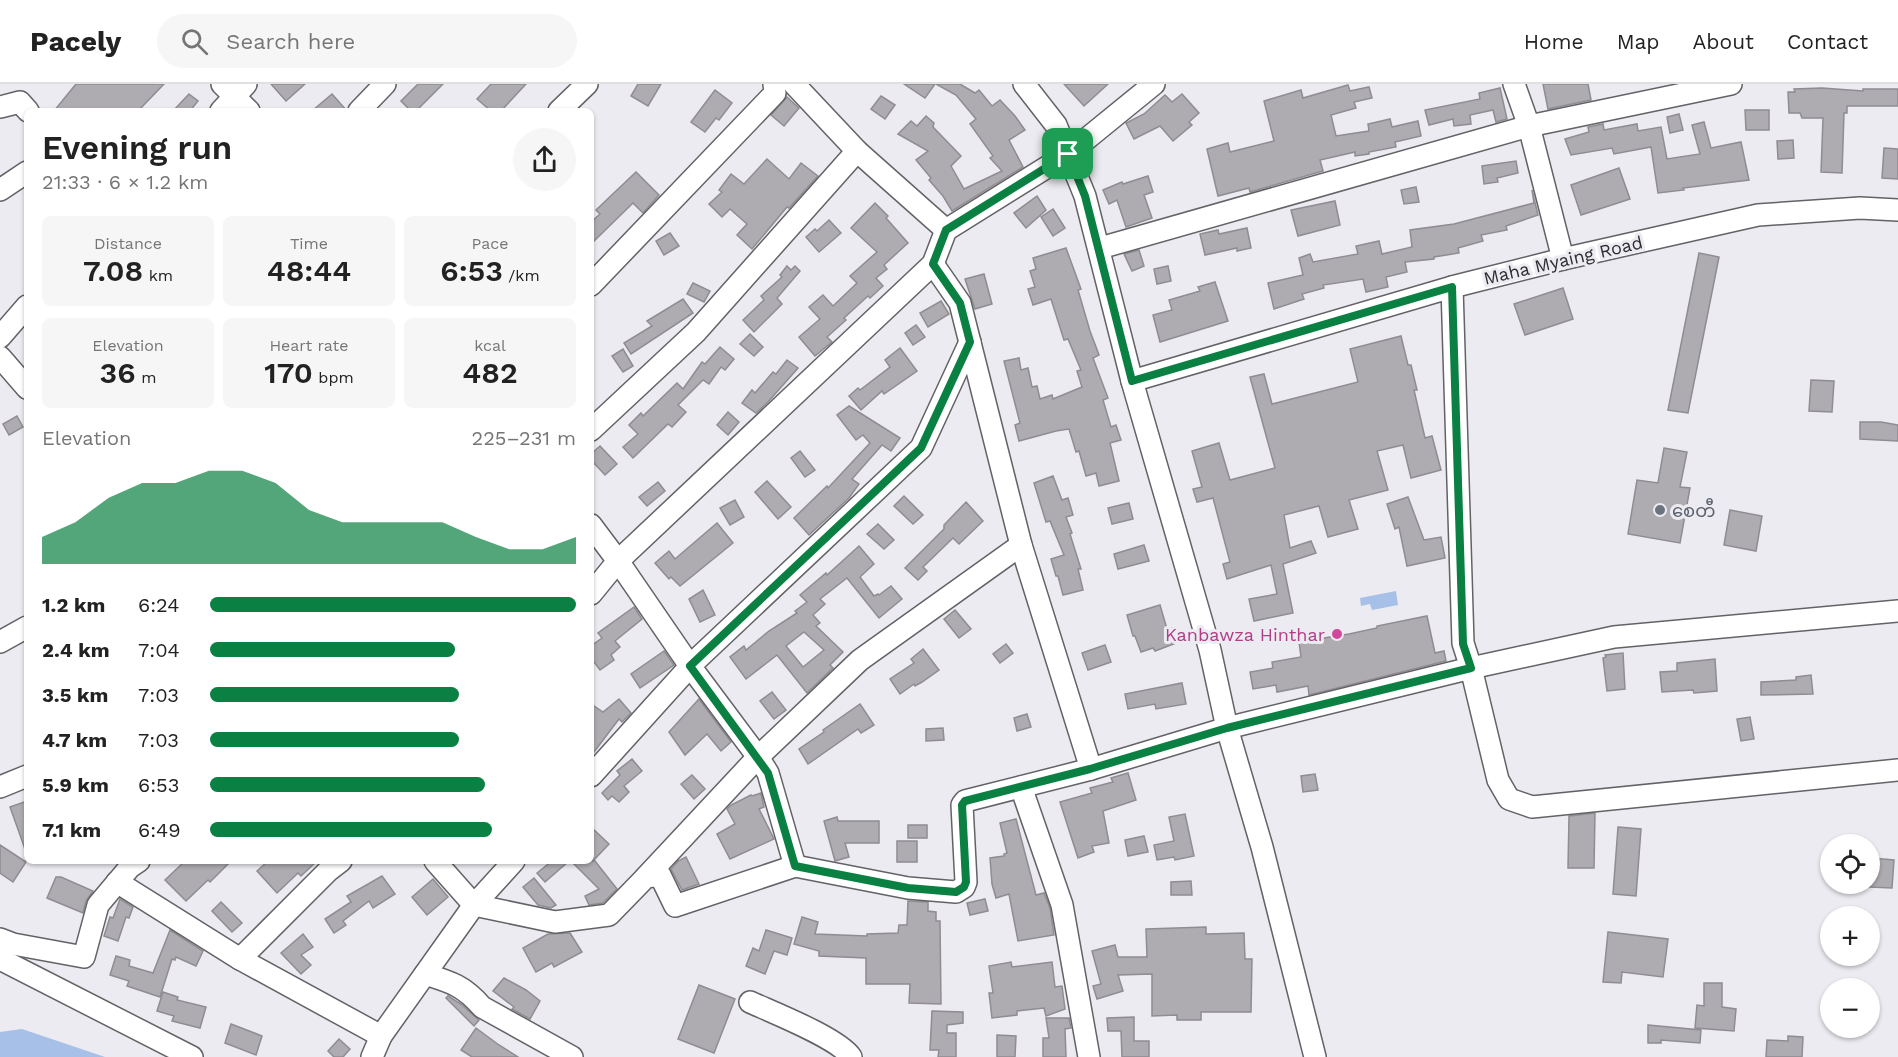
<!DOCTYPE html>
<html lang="en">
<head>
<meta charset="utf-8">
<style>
	:root { --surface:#fff; --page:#f6f6f6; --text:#222; --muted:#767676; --line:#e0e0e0; --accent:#0b8043 }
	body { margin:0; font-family:"Work Sans","Noto Sans Myanmar",sans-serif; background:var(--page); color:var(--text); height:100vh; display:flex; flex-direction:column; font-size:22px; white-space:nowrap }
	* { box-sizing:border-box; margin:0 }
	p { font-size:20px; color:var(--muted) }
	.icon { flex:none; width:33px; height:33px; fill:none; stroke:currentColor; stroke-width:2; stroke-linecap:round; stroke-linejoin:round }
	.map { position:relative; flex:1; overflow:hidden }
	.sheet { position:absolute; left:24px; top:24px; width:570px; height:756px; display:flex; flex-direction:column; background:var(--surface); border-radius:9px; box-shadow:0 2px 4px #0004 }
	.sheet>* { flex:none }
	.controls { position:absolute; left:1820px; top:750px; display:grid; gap:12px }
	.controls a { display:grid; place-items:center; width:60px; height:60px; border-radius:50%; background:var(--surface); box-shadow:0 2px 4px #0004; font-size:30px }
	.pin { position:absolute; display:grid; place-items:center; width:51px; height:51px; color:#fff; margin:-26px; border-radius:12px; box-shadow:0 3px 9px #0006 }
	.round { display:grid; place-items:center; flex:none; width:63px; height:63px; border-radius:32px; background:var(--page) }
	.head { display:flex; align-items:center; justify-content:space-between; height:102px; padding:0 18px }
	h1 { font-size:33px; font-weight:600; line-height:45px }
	.stats { display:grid; grid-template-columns:repeat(3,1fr); gap:9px; height:102px; padding:6px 18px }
	.stats div { display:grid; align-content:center; border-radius:9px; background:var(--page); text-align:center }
	.stats b { font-size:30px; font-weight:600 }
	.stats small { font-size:16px; font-weight:400 }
	.stats p { font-size:16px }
	.chart { height:168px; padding:12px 18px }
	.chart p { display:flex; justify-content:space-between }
	.chart svg { width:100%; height:108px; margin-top:6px; fill:var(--accent); opacity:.7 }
	ul { padding:0 18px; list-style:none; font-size:20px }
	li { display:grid; grid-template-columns:96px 72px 1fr; align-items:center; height:45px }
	li i { height:15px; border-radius:8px; background:var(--accent) }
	header { display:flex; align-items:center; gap:36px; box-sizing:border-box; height:84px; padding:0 30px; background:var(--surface); border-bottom:2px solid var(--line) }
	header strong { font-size:28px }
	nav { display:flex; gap:33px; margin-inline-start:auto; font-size:21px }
	.search { width:420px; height:54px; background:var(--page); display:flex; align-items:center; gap:15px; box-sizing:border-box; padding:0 21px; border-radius:33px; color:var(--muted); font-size:22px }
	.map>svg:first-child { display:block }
	.water { fill:#a6c0e7 }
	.building { fill:#aeabb1; stroke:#8f8c92; stroke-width:1.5; fill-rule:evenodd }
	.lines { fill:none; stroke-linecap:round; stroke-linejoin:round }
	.minor-casing { stroke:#626267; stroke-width:24 }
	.minor { stroke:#fff; stroke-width:21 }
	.route-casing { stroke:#fff; stroke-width:12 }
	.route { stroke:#0b8043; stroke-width:8 }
	.worship-dot { fill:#6b7280; stroke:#ebebf1; stroke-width:2 }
	.hotel-dot { fill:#d1479c; stroke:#ebebf1; stroke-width:2 }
	.labels { text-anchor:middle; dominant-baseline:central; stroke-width:6; stroke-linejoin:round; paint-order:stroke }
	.street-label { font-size:18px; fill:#2d2d2f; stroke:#ebebf1 }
	.worship-label { font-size:18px; fill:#5b616d; stroke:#ebebf1; text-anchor:start }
	.hotel-label { font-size:18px; fill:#b23c85; stroke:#ebebf1; text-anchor:end }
</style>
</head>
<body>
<header>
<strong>Pacely</strong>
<div class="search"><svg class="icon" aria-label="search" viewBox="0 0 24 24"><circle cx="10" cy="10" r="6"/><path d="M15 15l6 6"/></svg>Search here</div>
<nav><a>Home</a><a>Map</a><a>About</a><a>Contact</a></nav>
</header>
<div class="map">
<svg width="1898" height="973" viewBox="0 0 1898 973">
	<rect width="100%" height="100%" fill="#ebebf1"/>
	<g class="water">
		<polygon points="1396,507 1398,521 1372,526 1370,520 1361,522 1360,514"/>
		<polygon points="22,945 105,973 0,973 0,948"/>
	</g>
	<g class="building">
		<polygon points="76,0 164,0 138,27 54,27"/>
		<polygon points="271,0 305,0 286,17"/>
		<polygon points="418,0 443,0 416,27 411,27 401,17"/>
		<polygon points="491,0 526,0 501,27 491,27 477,15"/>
		<polygon points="638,0 661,0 648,22 631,12"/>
		<polygon points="904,0 935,0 925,14"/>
		<polygon points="936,0 960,0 975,9 979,6 992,22 1000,16 1015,32 1025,46 1009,56 1023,83 952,127 943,112 929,96 931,94 916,76 928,67 898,50 911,37 917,42 926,32 934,39 933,43 961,72 951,82 964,105 1002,87 990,74 993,72 970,40 976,35 956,11"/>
		<polygon points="1064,0 1108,0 1084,22"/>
		<polygon points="1543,0 1588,0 1591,16 1548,25"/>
		<polygon points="1348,1 1350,7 1369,3 1372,14 1354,18 1356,24 1331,31 1336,52 1369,47 1368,40 1390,35 1392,43 1418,37 1421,52 1395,58 1396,63 1369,68 1369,70 1355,72 1355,68 1320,76 1323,87 1250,108 1249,104 1218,112 1207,65 1228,59 1230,68 1274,57 1264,17 1301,6 1303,14"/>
		<polygon points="1500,4 1507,35 1496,38 1493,26 1470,31 1471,40 1454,42 1453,35 1429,41 1425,26 1480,15 1479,9"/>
		<polygon points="1822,4 1863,7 1863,5 1898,5 1898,22 1847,22 1847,29 1844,29 1842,89 1821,88 1823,34 1802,34 1800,29 1789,29 1788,8 1795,8 1794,5"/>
		<polygon points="715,6 732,19 719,36 716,34 705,48 691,38"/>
		<polygon points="189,10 198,17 190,27 173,27"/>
		<polygon points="332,10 347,27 312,27"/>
		<polygon points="1182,10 1199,29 1189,38 1192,41 1173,57 1160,42 1134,55 1126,39 1144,30 1165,11 1172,18"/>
		<polygon points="881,12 895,21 885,35 871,25"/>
		<polygon points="787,13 799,24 784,42 771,31"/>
		<polygon points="1745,26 1769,26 1769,46 1746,46"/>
		<polygon points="1679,30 1683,46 1670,49 1667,33"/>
		<polygon points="1704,38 1711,64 1741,58 1749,96 1683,104 1684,106 1658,109 1651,63 1614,70 1612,64 1571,71 1565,55 1589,48 1588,43 1603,40 1604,46 1637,40 1638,47 1661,43 1667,75 1700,70 1692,41"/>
		<polygon points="1793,56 1794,74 1778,75 1777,57"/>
		<polygon points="1884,64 1898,65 1898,95 1882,94"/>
		<polygon points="767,75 789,95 801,79 818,92 789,124 787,123 752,165 737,151 747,140 730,125 722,133 709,120 722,108 719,106 731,90 744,100"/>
		<polygon points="1516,77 1518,89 1497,94 1498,98 1484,100 1482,82"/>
		<polygon points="1619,84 1630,115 1581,131 1571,101"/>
		<polygon points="636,88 659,111 643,129 633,119 591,160 591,138 600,130 596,126"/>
		<polygon points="1148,92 1153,108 1144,111 1152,134 1126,143 1117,116 1109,120 1103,106 1122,98 1123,100"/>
		<polygon points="1416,103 1419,118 1404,120 1401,106"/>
		<polygon points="1532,106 1538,131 1506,142 1507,146 1481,151 1483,157 1458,164 1459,169 1434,173 1434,175 1405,178 1407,188 1386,193 1388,203 1366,208 1363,195 1323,201 1324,204 1302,210 1304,215 1274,225 1268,199 1303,191 1299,174 1310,170 1313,178 1358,170 1356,162 1379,157 1382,170 1412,163 1410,146 1454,140 1534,119"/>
		<polygon points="1037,112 1046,126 1026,144 1014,129"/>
		<polygon points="1335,117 1340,141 1298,152 1291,126"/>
		<polygon points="875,119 888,132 886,134 908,159 884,181 887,185 876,194 883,202 870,214 868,212 844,234 846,236 827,253 832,258 815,272 799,253 820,235 809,223 823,211 833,222 857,199 850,192 877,168 851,144"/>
		<polygon points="1053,125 1065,144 1053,152 1041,133"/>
		<polygon points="829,136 841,149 819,168 806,153 815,145 817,147"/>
		<polygon points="1247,144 1251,164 1237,167 1237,164 1205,171 1200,150 1218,146 1219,150"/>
		<polygon points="670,149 679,162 664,171 656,157"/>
		<polygon points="1066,164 1081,205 1078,206 1090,247 1099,271 1093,274 1108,314 1103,316 1111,343 1116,341 1121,356 1110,359 1119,397 1099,402 1096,389 1086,392 1079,367 1076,368 1069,345 1056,347 1019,357 1015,341 1020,339 1004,277 1019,274 1021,286 1028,284 1032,303 1037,302 1040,315 1052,311 1053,315 1082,303 1077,287 1081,286 1068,255 1064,256 1051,215 1033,221 1028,205 1035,203 1030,187 1036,185 1033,174"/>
		<polygon points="1139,166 1144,182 1132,187 1124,170"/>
		<polygon points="1699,169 1719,173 1688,329 1668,326"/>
		<polygon points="787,182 791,186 795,182 800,187 777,214 782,220 754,248 743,236 764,216 761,212 782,193 780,191"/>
		<polygon points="1168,182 1171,197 1157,200 1154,185"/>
		<polygon points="984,190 992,220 975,225 965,195"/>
		<polygon points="1215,198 1228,237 1160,258 1153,231 1172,226 1169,216 1200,207 1198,203"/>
		<polygon points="693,199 710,207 704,218 687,210"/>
		<polygon points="1563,204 1573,235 1525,251 1514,220"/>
		<polygon points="683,215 693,229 631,270 624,259 652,242 647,237"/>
		<polygon points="941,217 949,230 928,243 920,229"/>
		<polygon points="916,241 925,253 913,261 905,249"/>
		<polygon points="750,250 763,263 754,272 740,260"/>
		<polygon points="1401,252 1408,281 1411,281 1417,306 1414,306 1425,354 1432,352 1441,386 1411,394 1403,361 1377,367 1388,406 1349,416 1358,445 1328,453 1319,422 1284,431 1290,464 1311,457 1316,469 1283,480 1293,529 1254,537 1249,515 1277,510 1271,481 1227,495 1223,480 1230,478 1213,414 1197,418 1193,405 1202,403 1192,367 1219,359 1230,396 1275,384 1250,293 1264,290 1272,320 1358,298 1350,265"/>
		<polygon points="720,263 734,275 725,286 721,283 709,300 703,296 678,321 686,328 672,343 668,340 633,374 623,363 638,350 629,341 641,329 643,332 677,299 683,305 702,278 705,280"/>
		<polygon points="900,264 917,287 884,310 882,307 861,326 849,312 858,304 860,306 890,283 885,276"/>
		<polygon points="623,265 633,282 623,288 612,272"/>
		<polygon points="787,276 798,284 768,318 756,329 742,319 752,306 755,309 773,288 776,290"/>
		<polygon points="1811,296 1834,297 1832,328 1809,327"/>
		<polygon points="849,322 900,354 891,367 882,361 852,395 859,400 849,414 809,451 794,434 827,402 828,404 870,359 863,351 856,356 837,331"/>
		<polygon points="728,328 739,338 728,351 717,341"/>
		<polygon points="17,332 23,343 9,351 3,340"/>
		<polygon points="1860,338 1881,338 1898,341 1898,357 1860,355"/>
		<polygon points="600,362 617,380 605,391 591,376 591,370"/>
		<polygon points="1664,364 1687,368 1680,403 1690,404 1680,459 1628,450 1637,396 1658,399"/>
		<polygon points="800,367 815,386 805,393 791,374"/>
		<polygon points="1053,392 1062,416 1068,414 1073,431 1066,433 1072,449 1070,450 1081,485 1078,485 1083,506 1063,511 1058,492 1056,492 1051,475 1064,471 1050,437 1046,438 1034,399"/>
		<polygon points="767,397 791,423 778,435 755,408"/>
		<polygon points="658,398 665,407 647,422 639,413"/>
		<polygon points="904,412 923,431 913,440 894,422"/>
		<polygon points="1408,413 1424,456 1441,453 1445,474 1407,482 1399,443 1395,445 1387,420"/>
		<polygon points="735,416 744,433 730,441 720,424"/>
		<polygon points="966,418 983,437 959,460 953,454 923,483 927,487 918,496 905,484 944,445 944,441"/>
		<polygon points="1129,419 1133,435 1112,440 1108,424"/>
		<polygon points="1730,426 1762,432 1756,467 1724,461"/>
		<polygon points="717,439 733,459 680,502 671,493 669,495 655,479 669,467 675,475"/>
		<polygon points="878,440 894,456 884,465 867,450"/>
		<polygon points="1144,461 1149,477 1118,485 1114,470"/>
		<path d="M859,462L874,480L860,493L874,512L878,510L879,511L891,502L902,515L879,534L847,494L820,515L825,520L813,531L820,539L816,542L843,568L830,581L833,584L807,609L777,571L746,595L730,573L744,562L746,566L769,547L797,529L795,527L807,518L800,511L826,489L827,491ZM804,548L824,566L803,583L786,562Z"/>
		<polygon points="703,506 715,531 700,538 689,515"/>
		<polygon points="1160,521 1167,545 1171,544 1176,559 1155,567 1153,564 1141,568 1135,552 1133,552 1127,531"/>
		<polygon points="634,523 642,535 615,557 620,563 611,571 614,576 600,586 591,574 591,562 602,554 598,549"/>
		<polygon points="955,526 971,545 959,554 944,535"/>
		<polygon points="1427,532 1435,569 1444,567 1446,577 1309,611 1308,602 1277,608 1276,601 1253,605 1250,588 1273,584 1272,578 1301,573 1299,558 1349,550 1377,544 1377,542"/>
		<polygon points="1006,560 1013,569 1000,579 993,570"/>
		<polygon points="1105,561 1111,578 1088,586 1082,569"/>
		<polygon points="923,565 939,586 922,598 915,602 914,600 900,610 890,595 914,579 911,575"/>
		<polygon points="664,567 674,581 640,604 631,590"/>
		<polygon points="1623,569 1625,605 1607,607 1603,574 1606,573 1605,571"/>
		<polygon points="1715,575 1717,607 1694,609 1693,606 1662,608 1660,588 1677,587 1677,579"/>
		<polygon points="1811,591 1813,610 1761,611 1761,598 1796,596 1796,593"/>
		<polygon points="1182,599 1186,620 1156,625 1155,620 1128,625 1125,610"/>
		<polygon points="772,608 786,626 774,635 760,617"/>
		<polygon points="619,615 631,629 622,638 619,635 591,672 591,620 603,628"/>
		<polygon points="699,615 731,658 721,667 707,650 685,671 669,648"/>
		<polygon points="860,620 874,641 861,649 858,645 808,680 799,665 824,648 823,646"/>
		<polygon points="1027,630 1031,643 1017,647 1014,634"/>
		<polygon points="1750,633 1754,655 1741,657 1737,635"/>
		<polygon points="943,644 944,656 926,657 926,645"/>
		<polygon points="632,675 642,687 624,702 629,708 619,718 612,712 608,716 602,709 620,691 617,687"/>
		<polygon points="1128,689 1136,716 1103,727 1109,759 1092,762 1094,768 1078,774 1060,718 1092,709 1090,704 1113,698 1111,694"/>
		<polygon points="1315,690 1318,706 1303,708 1301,692"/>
		<polygon points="692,691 705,705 694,715 681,700"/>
		<polygon points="761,709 764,723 759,725 774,755 730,775 717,750 735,740 727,725 731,721 751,711 752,712"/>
		<polygon points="27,717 27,765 25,765 10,723"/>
		<polygon points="1595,729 1594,784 1568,784 1569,732"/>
		<polygon points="1185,730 1194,772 1175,776 1174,773 1157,776 1154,761 1174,757 1169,733"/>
		<polygon points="837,733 838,737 879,737 879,759 845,759 849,773 835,777 824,737"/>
		<polygon points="1016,735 1036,811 1044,809 1050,824 1054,851 1018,857 1009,810 996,814 992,800 990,774 1004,772 1004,770 1007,769 1000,739"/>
		<rect x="908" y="741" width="19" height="13"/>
		<polygon points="591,743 609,760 593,777 595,777 617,805 603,819 589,821 585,812 599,805 571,777 591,777"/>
		<polygon points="1618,743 1641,745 1636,812 1613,810"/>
		<polygon points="1144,752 1148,768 1128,772 1125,756"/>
		<rect x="897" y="757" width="20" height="21"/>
		<polygon points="0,761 26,778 13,798 0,789"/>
		<polygon points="686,773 699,800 682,806 671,785 678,777"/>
		<polygon points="1871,774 1894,776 1892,804 1870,803"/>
		<polygon points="185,777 231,777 210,798 208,796 186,817 165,796"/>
		<polygon points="268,777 317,777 301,792 298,789 277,809 257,787"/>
		<polygon points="552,777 569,777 545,798 537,789"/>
		<polygon points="382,792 395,810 373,824 369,817 343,837 346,841 334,849 325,835 351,818 347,812"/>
		<polygon points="56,793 61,793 93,807 86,817 83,829 47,814"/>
		<polygon points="534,794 556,821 551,824 538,821 523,803"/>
		<polygon points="433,795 448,813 427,831 412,813"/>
		<polygon points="1191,797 1192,811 1171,811 1171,798"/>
		<polygon points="120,815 133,823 129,834 126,833 118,857 104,852 110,833 113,834"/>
		<polygon points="985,815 988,827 970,831 967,819"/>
		<polygon points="908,817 928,818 928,827 936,828 936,837 940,837 941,920 909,919 910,900 866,900 866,874 819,872 819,867 794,860 802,833 818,838 815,850 867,852 867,850 898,849 899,841 907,841"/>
		<polygon points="221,818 242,839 232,848 212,827"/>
		<polygon points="1206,843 1206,850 1244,849 1245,875 1252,875 1251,928 1201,928 1201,936 1177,936 1177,931 1152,932 1152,890 1118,891 1123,907 1097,915 1093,902 1101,900 1092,867 1115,861 1118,873 1147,873 1146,845"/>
		<polygon points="170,846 203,867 196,882 176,873 175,876 172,875 160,913 127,902 129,897 110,891 116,872 130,876 129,882 153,889"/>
		<polygon points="766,846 792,854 787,871 774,867 765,890 746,882 753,864 759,867"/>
		<polygon points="1608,848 1668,855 1663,893 1622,888 1621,899 1603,898"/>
		<polygon points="570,849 582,868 554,883 552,879 536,888 523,864 548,850"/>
		<polygon points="303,850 313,863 301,871 311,881 301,890 281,869"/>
		<polygon points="1011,878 1012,883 1052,878 1055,903 1062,902 1065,925 1046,932 1044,924 1017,927 1017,931 992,934 989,909 993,909 989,882"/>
		<polygon points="504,894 526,906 540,917 530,935 512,925 514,923 493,907"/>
		<polygon points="1704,899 1722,899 1722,923 1736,925 1734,947 1695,944 1697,921 1704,922"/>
		<polygon points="699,901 735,915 714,969 678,955"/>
		<polygon points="163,908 178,913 177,916 206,923 200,944 172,937 174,932 157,927"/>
		<polygon points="448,912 461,920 479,936 474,942 446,914"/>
		<polygon points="932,927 963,928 963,939 947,941 947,949 956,949 956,973 938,973 939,966 930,966"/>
		<polygon points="1134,933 1134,957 1149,957 1149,973 1122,973 1121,947 1108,947 1107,934"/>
		<polygon points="1046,934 1069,934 1071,944 1065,945 1066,973 1043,973 1043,954 1049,954"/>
		<polygon points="231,940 262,952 256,971 225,959"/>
		<polygon points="1648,941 1701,946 1700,959 1661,956 1661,959 1648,959"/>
		<polygon points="476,944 499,961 518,973 472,973 461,966"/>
		<polygon points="997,951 1016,952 1015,973 997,973"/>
		<polygon points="1788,952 1803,953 1802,973 1766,973 1767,956 1788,957"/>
		<polygon points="339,955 350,965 343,973 334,973 328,967"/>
	</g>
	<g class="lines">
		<defs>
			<g id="minor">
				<polyline points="222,0 249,27"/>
				<polyline points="794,0 857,67 946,146"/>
				<polyline points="1024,0 1056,41 1085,112 1132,297 1210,566 1227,644 1262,763 1315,973"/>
				<polyline points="1514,0 1529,42 1563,175"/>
				<polyline points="0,23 20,18 28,27"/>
				<polyline points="221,27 246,0"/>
				<polyline points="359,27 385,0"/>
				<polyline points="559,27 587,0"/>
				<polyline points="0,106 27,88"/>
				<polyline points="1100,164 1529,42 1731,0"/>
				<polyline points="933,180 960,219 1021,461 1091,685"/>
				<polyline points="591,201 775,9 774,0"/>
				<polyline points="1452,203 1463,559 1471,584 1498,696 1509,715 1532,723 1898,686"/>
				<polyline points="0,253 27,222"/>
				<polyline points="0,273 27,304"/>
				<polyline points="1132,297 1452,203 1563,175 1758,131 1860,124 1898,126"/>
				<polyline points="591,346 696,248 857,67"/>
				<polyline points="591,441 618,477 690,582 758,673 768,689 795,782"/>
				<polyline points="591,510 618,477 933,180 946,146 1068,70 1154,0"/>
				<polyline points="0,558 27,543"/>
				<polyline points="591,692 694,578 921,364 970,258"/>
				<polyline points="0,703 27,692"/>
				<polyline points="1021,703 1062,821 1089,973"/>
				<polyline points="341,777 328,787 240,875 381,952"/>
				<polyline points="435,777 474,821 555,838 609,831 646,793 660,791 675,822 795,782 908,804 956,808 964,803 966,798 962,721 965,717 1091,685 1227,644 1471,584 1614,553 1898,527"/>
				<polyline points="646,793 758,673 860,576 1021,461"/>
				<polyline points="117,798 240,875"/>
				<polyline points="0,855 13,860 84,873 98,821 130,783 139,777"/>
				<polyline points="0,875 192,973"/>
				<path d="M425,890C451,898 464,902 482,923L572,973"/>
				<path d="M750,918C774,929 838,954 851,973"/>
				<polyline points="372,973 381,952 474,821 514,777"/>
			</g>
		</defs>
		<use href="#minor" class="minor-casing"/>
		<use href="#minor" class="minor"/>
	</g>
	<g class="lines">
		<defs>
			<polygon id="route" points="1068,70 1085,112 1132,297 1452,203 1463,560 1471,584 1227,644 1090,685 965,717 962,721 966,798 964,803 956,808 908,804 795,782 768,689 690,582 921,364 970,258 960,219 933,180 946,146"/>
		</defs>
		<use href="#route" class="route-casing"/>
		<use href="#route" class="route"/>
	</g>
	<circle class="worship-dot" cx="1660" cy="426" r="6"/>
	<circle class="hotel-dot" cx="1337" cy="550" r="6"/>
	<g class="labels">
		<g class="street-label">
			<text transform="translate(1563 176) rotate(-13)">Maha Myaing Road</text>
		</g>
		<g class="worship-label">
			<text x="1672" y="426">စေတီ</text>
		</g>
		<g class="hotel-label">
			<text x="1325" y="550">Kanbawza Hinthar</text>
		</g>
	</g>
</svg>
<div class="controls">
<a><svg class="icon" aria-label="locate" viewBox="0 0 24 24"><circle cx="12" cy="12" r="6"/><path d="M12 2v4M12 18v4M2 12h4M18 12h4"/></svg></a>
<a>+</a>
<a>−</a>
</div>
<div class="pin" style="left:1068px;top:70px;background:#1e9e55"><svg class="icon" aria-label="arrive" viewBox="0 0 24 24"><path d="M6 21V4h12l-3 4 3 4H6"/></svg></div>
<section class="sheet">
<div class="head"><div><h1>Evening run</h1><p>21:33 · 6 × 1.2 km</p></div><a class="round"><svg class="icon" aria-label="share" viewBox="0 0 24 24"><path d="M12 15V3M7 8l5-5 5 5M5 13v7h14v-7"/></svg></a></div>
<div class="stats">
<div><p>Distance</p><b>7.08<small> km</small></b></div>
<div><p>Time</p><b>48:44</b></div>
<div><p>Pace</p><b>6:53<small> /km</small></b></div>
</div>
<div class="stats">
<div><p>Elevation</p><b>36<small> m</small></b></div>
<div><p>Heart rate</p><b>170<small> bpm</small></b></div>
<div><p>kcal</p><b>482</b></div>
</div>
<div class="chart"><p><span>Elevation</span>225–231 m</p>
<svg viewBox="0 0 160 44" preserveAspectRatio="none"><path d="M0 44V33L10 27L20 17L30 11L40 11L50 6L60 6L70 11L80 22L90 27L100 27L110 27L120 27L130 33L140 38L150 38L160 33V44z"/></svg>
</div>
<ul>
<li><b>1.2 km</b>6:24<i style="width:100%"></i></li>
<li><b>2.4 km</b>7:04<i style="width:67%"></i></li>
<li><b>3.5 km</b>7:03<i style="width:68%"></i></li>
<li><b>4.7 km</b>7:03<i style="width:68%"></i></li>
<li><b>5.9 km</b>6:53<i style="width:75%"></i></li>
<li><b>7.1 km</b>6:49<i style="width:77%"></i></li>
</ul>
</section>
</div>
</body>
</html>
